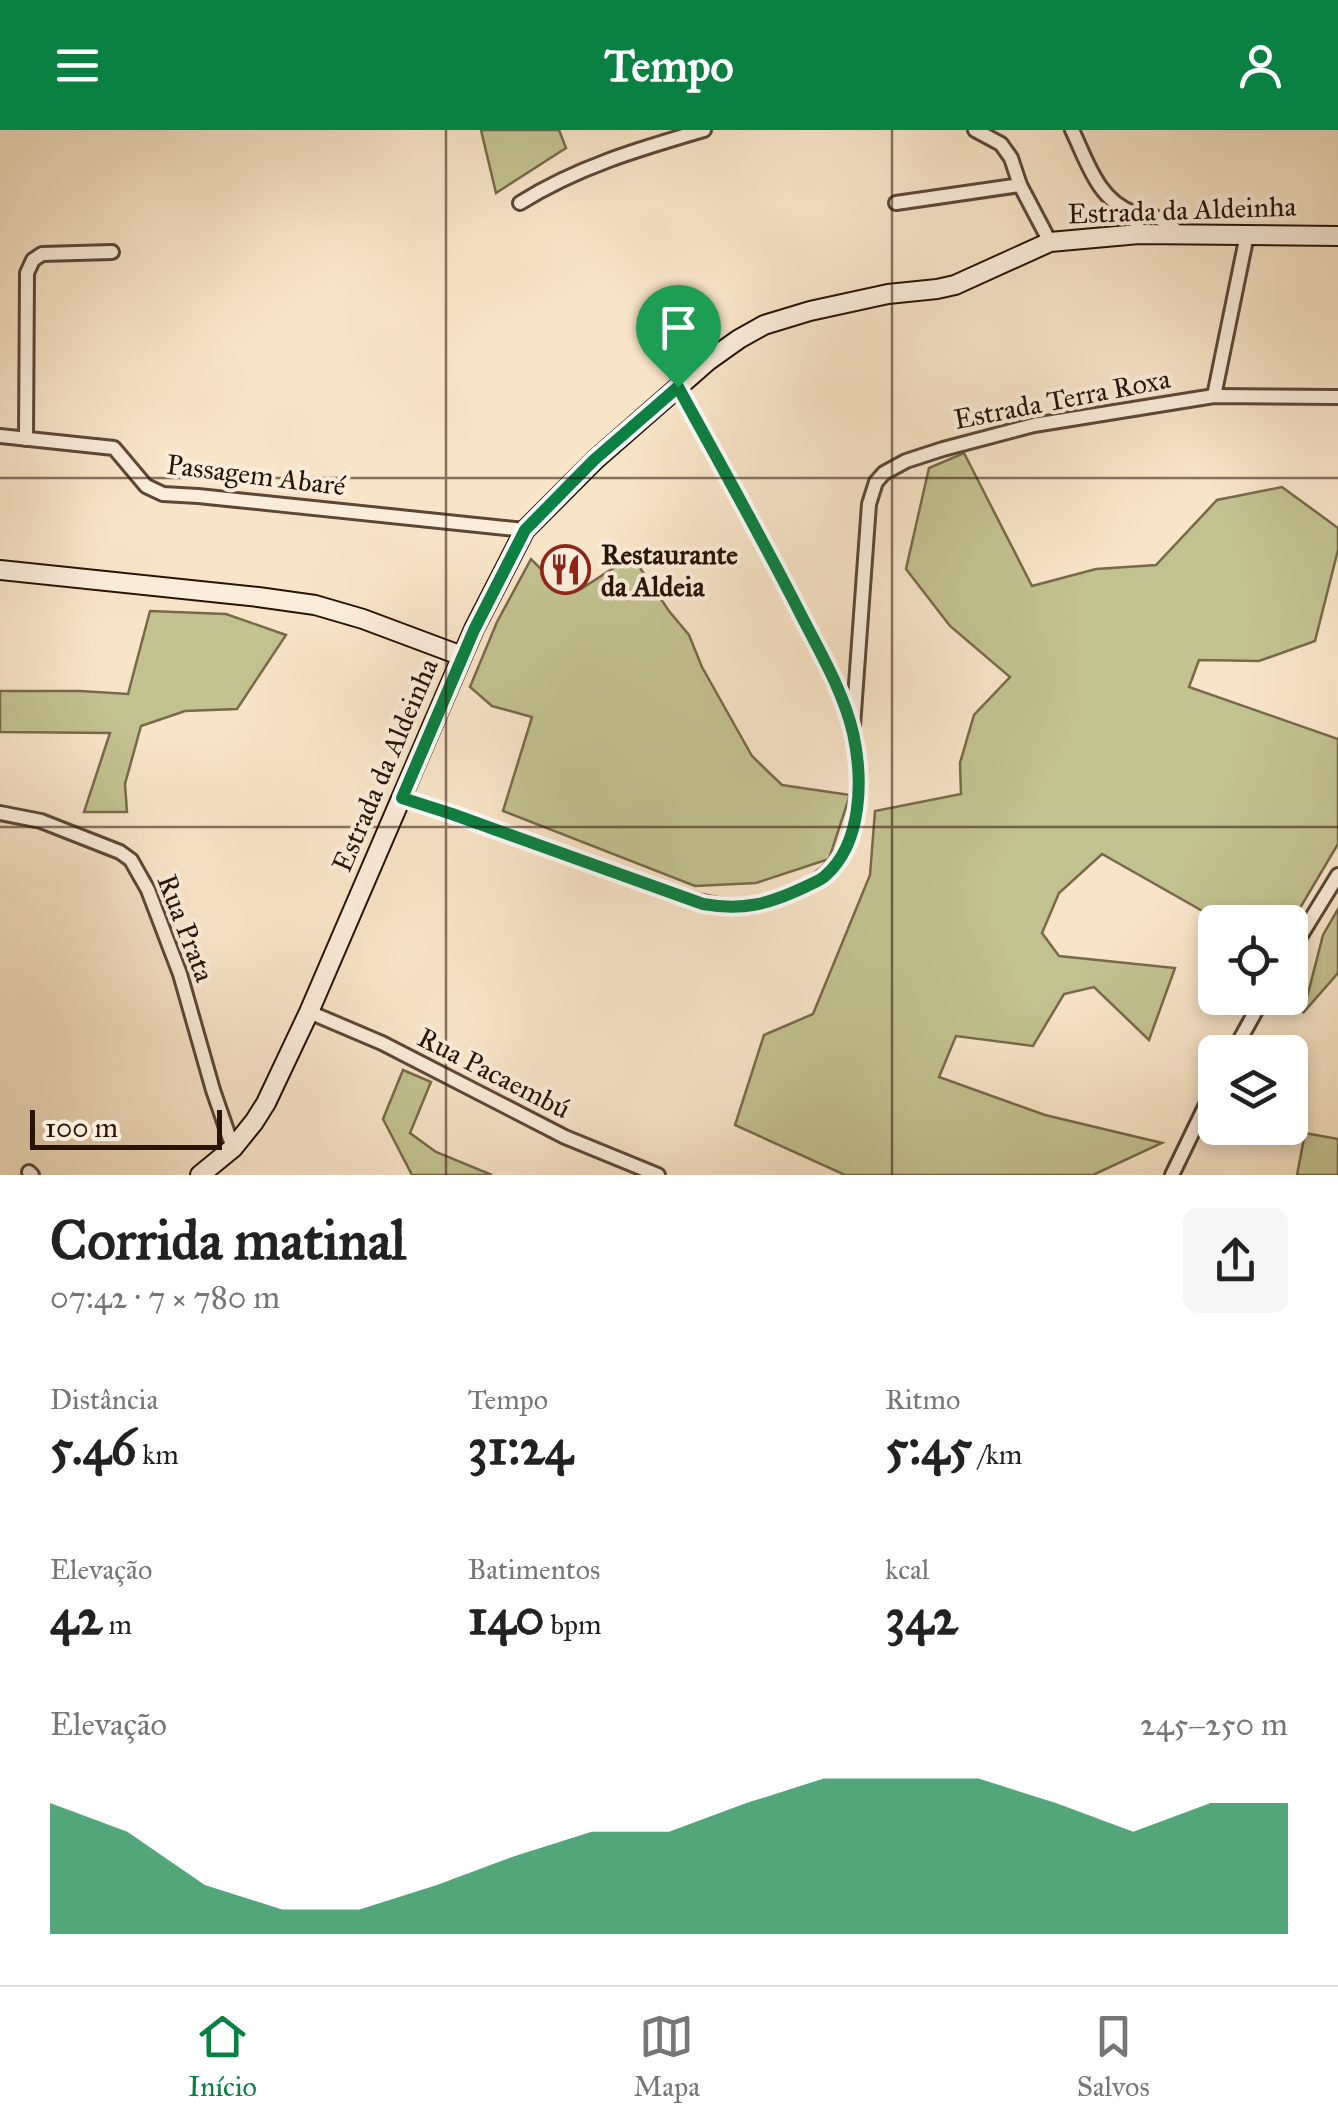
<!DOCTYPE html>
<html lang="pt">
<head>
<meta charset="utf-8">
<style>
	:root { --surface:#fff; --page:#f6f6f6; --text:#222; --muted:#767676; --line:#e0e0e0; --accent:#0b8043 }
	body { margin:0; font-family:"IM FELL Great Primer",serif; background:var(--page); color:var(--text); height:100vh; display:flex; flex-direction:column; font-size:38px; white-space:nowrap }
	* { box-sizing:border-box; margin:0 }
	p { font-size:32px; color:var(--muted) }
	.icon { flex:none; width:55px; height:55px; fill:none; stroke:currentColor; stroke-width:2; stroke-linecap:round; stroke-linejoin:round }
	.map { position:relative; height:1045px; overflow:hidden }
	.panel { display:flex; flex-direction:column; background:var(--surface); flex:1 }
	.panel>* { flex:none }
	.buttons { position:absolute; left:1198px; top:775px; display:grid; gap:20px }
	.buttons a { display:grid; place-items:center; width:110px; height:110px; border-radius:15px; background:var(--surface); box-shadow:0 5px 15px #0003; font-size:50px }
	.scale { position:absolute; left:30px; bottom:25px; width:192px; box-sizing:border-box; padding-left:10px; border:5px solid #281305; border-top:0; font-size:28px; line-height:35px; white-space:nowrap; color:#281305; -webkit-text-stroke:8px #faeddb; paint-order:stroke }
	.pin { position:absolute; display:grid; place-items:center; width:85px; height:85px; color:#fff; margin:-102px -42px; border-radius:50% 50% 50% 0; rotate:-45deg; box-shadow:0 0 10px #0007 }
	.pin .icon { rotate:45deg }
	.round { display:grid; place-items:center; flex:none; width:105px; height:105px; border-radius:15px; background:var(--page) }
	.summary { display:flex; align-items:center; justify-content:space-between; height:170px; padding:0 50px }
	h1 { font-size:55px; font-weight:800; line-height:75px }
	.metrics { display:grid; grid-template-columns:repeat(3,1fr); gap:15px; height:170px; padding:10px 50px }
	.metrics div { display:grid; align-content:center }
	.metrics b { font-size:50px; font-weight:800 }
	.metrics small { font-size:28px; font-weight:400 }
	.metrics p { font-size:28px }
	.chart { height:280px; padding:20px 50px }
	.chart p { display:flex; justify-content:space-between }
	.chart svg { width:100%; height:180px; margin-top:10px; fill:var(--accent); opacity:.7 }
	header { display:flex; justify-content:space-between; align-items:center; height:130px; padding:0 50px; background:var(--accent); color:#fff; font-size:45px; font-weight:800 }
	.tab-bar { display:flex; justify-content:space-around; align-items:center; height:140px; border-top:2px solid var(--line); background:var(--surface); font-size:28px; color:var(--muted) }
	.tab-bar a { display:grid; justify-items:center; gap:5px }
	.tab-bar .selected { color:var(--accent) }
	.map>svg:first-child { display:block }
	.green { fill:#c3c291; stroke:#766a4b; stroke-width:2.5 }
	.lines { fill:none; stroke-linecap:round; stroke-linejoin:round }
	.street-casing { stroke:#5c4736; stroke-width:18 }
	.secondary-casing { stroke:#281305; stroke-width:22 }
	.street { stroke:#faeddb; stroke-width:12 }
	.secondary { stroke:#faeddb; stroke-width:18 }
	.route-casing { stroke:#fff; stroke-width:20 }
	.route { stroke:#0b8043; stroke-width:12 }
	.grid { fill:none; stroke:#281305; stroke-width:2.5; stroke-opacity:0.55 }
	.labels { text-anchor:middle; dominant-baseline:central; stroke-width:8; stroke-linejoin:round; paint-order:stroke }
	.street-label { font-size:28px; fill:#281305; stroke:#faeddb }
	.poi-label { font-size:28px; font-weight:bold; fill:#281305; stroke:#faeddb; text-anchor:start }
</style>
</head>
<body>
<header><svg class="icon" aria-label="menu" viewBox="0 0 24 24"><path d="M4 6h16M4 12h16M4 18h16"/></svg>Tempo<svg class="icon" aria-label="person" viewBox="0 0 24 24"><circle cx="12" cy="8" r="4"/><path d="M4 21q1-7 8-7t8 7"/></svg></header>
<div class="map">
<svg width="1338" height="1045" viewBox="0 0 1338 1045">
	<rect width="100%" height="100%" fill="#f8e4c7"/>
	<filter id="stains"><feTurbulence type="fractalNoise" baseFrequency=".002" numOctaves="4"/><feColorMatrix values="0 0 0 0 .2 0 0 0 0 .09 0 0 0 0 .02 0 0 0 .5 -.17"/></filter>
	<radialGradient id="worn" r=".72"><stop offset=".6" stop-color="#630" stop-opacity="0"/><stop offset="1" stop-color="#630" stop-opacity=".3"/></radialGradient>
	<g class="green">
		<polygon points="481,0 559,0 566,18 496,63"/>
		<polygon points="964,323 1032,456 1096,439 1156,435 1217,370 1282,357 1338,398 1338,420 1315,511 1259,531 1199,530 1189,557 1338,609 1338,714 1290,795 1290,792 1222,792 1102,724 1059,763 1042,803 1059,826 1175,838 1149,910 1094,857 1064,864 1033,916 956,906 939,947 1045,985 1162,1013 1093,1045 845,1045 735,995 764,905 813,884 870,745 875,681 961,664 960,633 974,585 1010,547 950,496 906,439 929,338"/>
		<polygon points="632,426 669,481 689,505 702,537 752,626 782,655 850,665 829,729 756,753 695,756 503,681 532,587 492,576 470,557 497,492 531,429 564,462 581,459"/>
		<polygon points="150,481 226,484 286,505 237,579 185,581 141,596 125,654 127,682 84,682 110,603 0,602 0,561 80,561 128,564"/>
		<polygon points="1338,779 1338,843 1303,883 1323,805"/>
		<polygon points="403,940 431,952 410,1003 436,1022 492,1045 412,1045 383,989"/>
		<polygon points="1305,1003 1338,1009 1338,1045 1297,1045"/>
	</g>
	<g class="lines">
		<defs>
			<g id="street">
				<polyline points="975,0 1001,14 1011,28 1020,55 1050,112"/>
				<path d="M1072,0C1087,31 1098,71 1134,83"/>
				<path d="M520,73C577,37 639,19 704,0"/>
				<polyline points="896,73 1020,55"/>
				<path d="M1139,104L1134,83C1154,84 1166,90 1180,104"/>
				<polyline points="1214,266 1247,105"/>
				<polyline points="0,306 114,318 146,356 163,364 198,366 525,400"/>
				<polyline points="26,309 27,143 33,130 42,124 112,122"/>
				<polyline points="853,596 869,374 876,352 884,343 906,331 943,319 1034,295 1214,266 1338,267"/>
				<path d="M402,668L452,684L672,763C730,783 755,782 810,754C863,728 864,654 853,604C844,562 820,523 801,485C762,408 719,333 678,257"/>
				<polyline points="0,683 41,691 120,722 131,730 148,760 180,844 213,960 233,1018"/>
				<polyline points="1290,823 1338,745"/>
				<polyline points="309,882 382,913 565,1007 658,1045"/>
				<polyline points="1233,922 1263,868"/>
				<polyline points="29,1042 32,1045"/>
				<polyline points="1172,1045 1215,956"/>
			</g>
			<g id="secondary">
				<polyline points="0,440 258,467 315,475 363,489 462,526"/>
				<polyline points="200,1045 233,1018 254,992 266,973 309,882 474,499 525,400 595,330 708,231 739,209 764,195 810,181 888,164 937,159 955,155 1050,112 1139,104 1338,106"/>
			</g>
		</defs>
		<use href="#street" class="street-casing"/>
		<use href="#secondary" class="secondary-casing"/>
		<use href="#street" class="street"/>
		<use href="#secondary" class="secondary"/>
	</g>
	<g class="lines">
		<defs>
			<path id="route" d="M678,257C719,332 762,408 801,485C820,522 843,561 853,603C863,648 863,713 825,746C820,751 812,753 805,757C769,774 743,781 703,774L452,684L402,668L474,500L525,400L594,330Z"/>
		</defs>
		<use href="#route" class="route-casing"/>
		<use href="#route" class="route"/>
	</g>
	<path class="grid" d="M446,0V1045M892,0V1045M0,348H1338M0,697H1338"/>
	<defs>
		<symbol id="restaurant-ring" viewBox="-11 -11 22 22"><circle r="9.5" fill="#faeddb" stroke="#8f2418" stroke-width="1.5"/><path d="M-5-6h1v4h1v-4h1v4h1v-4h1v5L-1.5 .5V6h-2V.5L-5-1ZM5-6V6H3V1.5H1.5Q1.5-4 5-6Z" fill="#8f2418"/></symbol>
	</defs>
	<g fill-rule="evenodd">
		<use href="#restaurant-ring" x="538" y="412" width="55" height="55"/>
	</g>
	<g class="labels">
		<g class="street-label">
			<text transform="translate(1182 80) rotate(-2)">Estrada da Aldeinha</text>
			<text transform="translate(1062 269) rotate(-11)">Estrada Terra Roxa</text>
			<text transform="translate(256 345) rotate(7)">Passagem Abaré</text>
			<text transform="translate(385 635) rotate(-67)">Estrada da Aldeinha</text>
			<text transform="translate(186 798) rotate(69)">Rua Prata</text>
			<text transform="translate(494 943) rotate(27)">Rua Pacaembú</text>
		</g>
		<g class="poi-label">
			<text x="601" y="424">Restaurante<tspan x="601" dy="32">da Aldeia</tspan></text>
		</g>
	</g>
	<rect width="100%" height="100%" filter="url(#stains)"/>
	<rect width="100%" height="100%" fill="url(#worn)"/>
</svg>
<div class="buttons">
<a><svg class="icon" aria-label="locate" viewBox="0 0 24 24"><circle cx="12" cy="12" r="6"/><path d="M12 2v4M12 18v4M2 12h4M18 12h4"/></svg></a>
<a><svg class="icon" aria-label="layers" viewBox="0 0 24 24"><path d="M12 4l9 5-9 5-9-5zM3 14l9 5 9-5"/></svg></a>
</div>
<div class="scale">100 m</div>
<div class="pin" style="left:678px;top:257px;background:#1e9e55"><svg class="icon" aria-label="arrive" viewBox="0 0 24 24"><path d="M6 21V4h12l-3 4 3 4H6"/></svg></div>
</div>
<section class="panel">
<div class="summary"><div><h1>Corrida matinal</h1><p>07:42 · 7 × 780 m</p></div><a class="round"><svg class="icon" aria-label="share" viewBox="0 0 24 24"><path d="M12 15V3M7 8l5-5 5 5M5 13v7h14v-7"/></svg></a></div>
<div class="metrics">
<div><p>Distância</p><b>5.46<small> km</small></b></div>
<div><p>Tempo</p><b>31:24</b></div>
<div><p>Ritmo</p><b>5:45<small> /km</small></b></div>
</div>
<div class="metrics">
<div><p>Elevação</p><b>42<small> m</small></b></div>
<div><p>Batimentos</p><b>140<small> bpm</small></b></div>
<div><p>kcal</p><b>342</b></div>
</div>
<div class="chart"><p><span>Elevação</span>245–250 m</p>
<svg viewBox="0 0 160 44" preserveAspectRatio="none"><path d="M0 44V12L10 19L20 32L30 38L40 38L50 32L60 25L70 19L80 19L90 12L100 6L110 6L120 6L130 12L140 19L150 12L160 12V44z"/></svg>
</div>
</section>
<nav class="tab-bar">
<a class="selected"><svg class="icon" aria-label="home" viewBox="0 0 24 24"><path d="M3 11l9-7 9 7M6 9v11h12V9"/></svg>Início</a>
<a><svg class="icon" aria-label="map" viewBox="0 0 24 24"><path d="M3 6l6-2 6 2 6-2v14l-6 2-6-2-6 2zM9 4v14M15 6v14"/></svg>Mapa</a>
<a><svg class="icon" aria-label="saved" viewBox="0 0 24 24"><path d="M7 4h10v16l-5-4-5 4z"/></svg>Salvos</a>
</nav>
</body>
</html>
